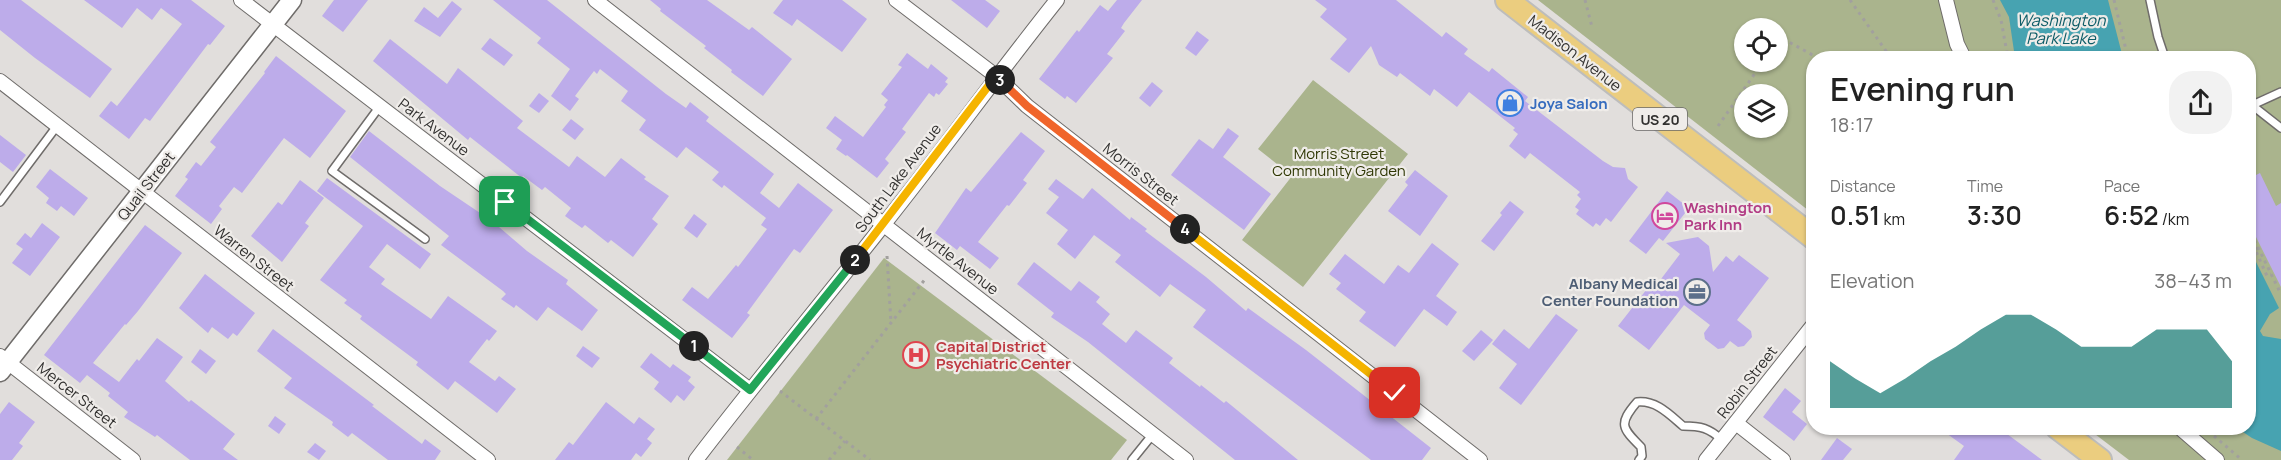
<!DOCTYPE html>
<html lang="en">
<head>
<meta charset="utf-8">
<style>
	:root { --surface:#fff; --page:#f2f2f2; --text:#222; --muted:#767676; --accent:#0f766e }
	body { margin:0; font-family:Manrope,sans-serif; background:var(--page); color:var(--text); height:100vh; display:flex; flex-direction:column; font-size:22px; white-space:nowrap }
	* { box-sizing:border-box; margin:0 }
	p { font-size:20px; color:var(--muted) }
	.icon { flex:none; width:33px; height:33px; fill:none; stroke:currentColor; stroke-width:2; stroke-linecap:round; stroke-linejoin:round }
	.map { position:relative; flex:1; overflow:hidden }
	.details { position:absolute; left:1806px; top:51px; width:450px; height:384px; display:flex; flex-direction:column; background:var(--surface); border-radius:24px; box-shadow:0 2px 4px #0004 }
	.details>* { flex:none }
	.buttons { position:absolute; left:1734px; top:18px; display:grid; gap:12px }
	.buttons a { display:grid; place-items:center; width:54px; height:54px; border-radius:50%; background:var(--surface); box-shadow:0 2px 4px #0004; font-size:30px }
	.pin { position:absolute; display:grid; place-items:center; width:51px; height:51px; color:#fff; margin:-26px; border-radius:12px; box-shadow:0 3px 9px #0006 }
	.km { position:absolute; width:30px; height:30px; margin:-15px; border-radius:50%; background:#222; color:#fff; font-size:16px; line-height:30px; text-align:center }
	.round { display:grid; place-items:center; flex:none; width:63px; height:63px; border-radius:24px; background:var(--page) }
	.summary { display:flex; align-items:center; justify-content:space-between; height:102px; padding:0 24px }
	h1 { font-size:33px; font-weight:600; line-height:45px }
	.metrics { display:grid; grid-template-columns:repeat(3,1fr); gap:9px; height:102px; padding:6px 24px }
	.metrics div { display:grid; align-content:center }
	.metrics b { font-size:26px; font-weight:600 }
	.metrics small { font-size:16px; font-weight:400 }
	.metrics p { font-size:16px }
	.chart { height:168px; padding:12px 24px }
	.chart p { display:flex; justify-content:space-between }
	.chart svg { width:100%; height:108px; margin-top:6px; fill:var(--accent); opacity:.7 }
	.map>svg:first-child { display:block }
	.green { fill:#aab48d; fill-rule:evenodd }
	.water { fill:#47a3b1 }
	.building { fill:#bdacea }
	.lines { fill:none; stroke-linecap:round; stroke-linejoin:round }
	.service-casing { stroke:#6f6c6a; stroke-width:10 }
	.minor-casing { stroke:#6f6c6a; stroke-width:16 }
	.tertiary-casing { stroke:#6f6c6a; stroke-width:21 }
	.primary-casing { stroke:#bdbdbc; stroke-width:26 }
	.path { stroke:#a2a09e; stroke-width:3; stroke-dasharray:3 4.5; stroke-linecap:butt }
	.service { stroke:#fff; stroke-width:7 }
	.minor { stroke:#fff; stroke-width:14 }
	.tertiary { stroke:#fff; stroke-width:18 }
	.primary { stroke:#ebcd7f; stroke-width:22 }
	.split-1-casing { stroke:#fff; stroke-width:12 }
	.split-2-casing { stroke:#fff; stroke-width:12 }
	.split-3-casing { stroke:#fff; stroke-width:12 }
	.split-4-casing { stroke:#fff; stroke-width:12 }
	.split-5-casing { stroke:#fff; stroke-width:12 }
	.split-1 { stroke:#22a559; stroke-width:8 }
	.split-2 { stroke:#22a559; stroke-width:8 }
	.split-3 { stroke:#f5b400; stroke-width:8 }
	.split-4 { stroke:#f0652b; stroke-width:8 }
	.split-5 { stroke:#f5b400; stroke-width:8 }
	.labels { text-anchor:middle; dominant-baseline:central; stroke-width:4.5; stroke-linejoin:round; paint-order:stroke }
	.shield { fill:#efece9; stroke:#6a6867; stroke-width:1.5 }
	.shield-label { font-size:14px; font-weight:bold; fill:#31302f }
	.street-label { font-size:15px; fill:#31302f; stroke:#efece9 }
	.shop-label { font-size:15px; font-weight:bold; fill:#366cbe; stroke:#efece9; text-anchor:start }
	.park-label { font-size:15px; fill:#2f3704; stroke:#efece9 }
	.hotel-label { font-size:15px; font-weight:bold; fill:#b23c85; stroke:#efece9; text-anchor:start }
	.service-label { font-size:15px; font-weight:bold; fill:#4e5e75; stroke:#efece9; text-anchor:end }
	.health-label { font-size:15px; font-weight:bold; fill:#be3a42; stroke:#efece9; text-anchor:start }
	.water-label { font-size:16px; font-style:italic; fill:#0d5c67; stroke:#efece9 }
</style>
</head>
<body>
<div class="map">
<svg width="2281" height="460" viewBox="0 0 2281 460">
	<rect width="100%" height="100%" fill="#e1dedc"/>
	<g class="green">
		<path d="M1538,0H2281V460H2129L2087,428H2248V58H1814L1813,214ZM1744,28H1778V62H1744ZM1744,94H1778V128H1744Z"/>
		<polygon points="1313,80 1408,154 1303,287 1242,240 1292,176 1258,149"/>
		<polygon points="884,258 1127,440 1111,460 727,460"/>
	</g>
	<g class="water">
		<polygon points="2000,0 2108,0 2123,58 2015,58 2009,17"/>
		<polygon points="2249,248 2279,308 2270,314 2260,331 2263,336 2281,339 2281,451 2252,438 2237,428 2248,428"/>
	</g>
	<g class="building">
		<polygon points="0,0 21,0 112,69 90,98 35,58 0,30"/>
		<polygon points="84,0 191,0 225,26 210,45 208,44 150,121 145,118 129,139 99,116 111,101 117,106 182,24 161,8 152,20 137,8 122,28"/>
		<polygon points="334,0 368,0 343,32 322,16"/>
		<polygon points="493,0 547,0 666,94 686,108 690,102 709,117 706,121 774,174 760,193 779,208 798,183 833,210 800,253 794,249 747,313 750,315 732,338 682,300 692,287 708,299 736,265 738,267 767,229 761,225 766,218 724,185 722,188 712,180 719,172 686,147 677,158 639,130 646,120 621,101 628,91 600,69 597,74 594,71 575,96 579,99 570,111 551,96 570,69 537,43 541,38"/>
		<polygon points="650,0 707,0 749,30 752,27 792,59 763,96 731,72 732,70 704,48 706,46 660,11 661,9"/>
		<polygon points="783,0 842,0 867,19 842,52 797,19 792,26 773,13"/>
		<polygon points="951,0 985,0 1000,11 987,28"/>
		<polygon points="1117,0 1142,0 1124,23 1121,28 1125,31 1107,54 1113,58 1076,103 1067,96 1065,99 1039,79 1077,30 1079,32 1100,5 1108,11"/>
		<polygon points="1315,0 1396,0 1442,37 1446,32 1468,49 1464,54 1489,72 1492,68 1528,97 1525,101 1603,161 1613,167 1625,168 1628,179 1638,187 1611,222 1606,218 1600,226 1596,223 1593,227 1576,214 1579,210 1575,207 1581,199 1577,195 1580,192 1530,153 1525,159 1509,146 1518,134 1513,130 1515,128 1469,92 1457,107 1434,89 1430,96 1400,73 1397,77 1379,65 1371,46 1349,73 1330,59 1347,39 1320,17 1327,9"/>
		<polygon points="452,1 462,9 440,37 414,21 424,7 438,18"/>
		<polygon points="1197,31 1209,40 1196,56 1185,48"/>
		<polygon points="490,38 513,55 504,66 481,49"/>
		<polygon points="390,39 447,84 458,68 523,121 517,128 569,167 577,156 605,177 621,158 646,177 644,179 669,196 652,219 658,224 633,257 611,240 608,243 585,225 582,228 565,216 571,208 545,187 542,190 523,176 522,178 470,137 468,140 373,61"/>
		<polygon points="907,53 928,69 931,64 948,78 945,82 948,84 939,95 936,93 934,97 929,93 902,129 906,132 885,159 889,163 877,178 847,155 846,156 836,149 842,140 826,128 835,116 863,137 886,107 884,105 888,100 881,94 902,67 898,65"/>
		<polygon points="276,56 346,111 310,158 284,138 242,193 234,187 219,206 222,209 211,224 175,196 188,179 185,177 196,162 201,166 216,147 210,142 265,73 264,72"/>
		<polygon points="1152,82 1163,91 1150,107 1139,98"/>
		<polygon points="539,93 549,101 539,113 529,106"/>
		<polygon points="571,119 584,129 575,140 562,130"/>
		<polygon points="1228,128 1239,136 1223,157 1271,194 1244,230 1171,175 1199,139 1213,149"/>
		<polygon points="369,131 440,186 492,221 527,251 568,280 566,284 598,310 582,331 548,307 537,321 516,305 514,308 501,299 506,294 503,291 441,245 449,236 350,157"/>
		<polygon points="1021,132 1045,151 1023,180 1027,183 1009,206 1007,205 978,242 999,258 990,269 960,246 957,250 935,233 966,188 971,192"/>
		<polygon points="0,135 26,155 13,172 0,162"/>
		<polygon points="50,169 88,198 74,216 61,206 57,211 46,203 49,198 36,187"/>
		<polygon points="1415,170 1448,196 1420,236 1388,211 1408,185 1405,182"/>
		<polygon points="2260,173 2276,206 2281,203 2281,287 2248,221 2248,217 2254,214 2248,203 2248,179"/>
		<polygon points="327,178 431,254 420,269 387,244 369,267 385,279 381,284 431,319 448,296 497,331 489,341 487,339 469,362 495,381 499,376 516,389 497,413 455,381 448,390 416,365 418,362 360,319 362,316 344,303 347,300 320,280 363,226 317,191"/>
		<polygon points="1056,179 1083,199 1092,188 1130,220 1131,217 1147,229 1145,231 1206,277 1246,311 1248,308 1306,350 1431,448 1422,460 1371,460 1193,327 1206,310 1170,284 1160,297 1115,262 1121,255 1094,235 1075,259 1057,244 1068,230 1046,213 1059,197 1048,189"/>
		<polygon points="300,180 324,198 305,223 309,226 282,262 251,236 278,202 282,205"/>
		<polygon points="1667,191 1689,208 1663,241 1659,238 1646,254 1629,241"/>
		<polygon points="1510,201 1524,212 1494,251 1481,241 1502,215 1500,213"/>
		<polygon points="694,214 707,224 697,238 684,228"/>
		<polygon points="42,223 60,237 30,276 12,263 23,249 16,244 25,233 31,238"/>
		<polygon points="145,225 182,253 138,311 126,325 125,324 93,363 119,382 137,359 139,361 157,338 183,357 165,381 189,402 191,400 235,434 223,449 238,460 190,460 157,435 155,437 124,417 128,412 108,396 110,393 87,375 80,383 44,355"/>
		<polygon points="1698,237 1709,246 1713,272 1726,256 1733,262 1739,255 1769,278 1737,320 1751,331 1752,337 1744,346 1738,347 1730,341 1724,348 1718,349 1705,339 1704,333 1710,325 1684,305 1649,350 1618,326 1654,280 1658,283 1680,254 1666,243"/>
		<polygon points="1432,243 1459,264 1436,296 1457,312 1447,326 1424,309 1395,347 1359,321 1366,312 1336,289 1341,283 1329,274 1345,254 1384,284 1398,265 1409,273"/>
		<polygon points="1034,262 1071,291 1079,281 1100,297 1096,302 1110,314 1102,324 1126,343 1136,330 1173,358 1169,363 1200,387 1201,385 1224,403 1226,401 1298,460 1235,460 1088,342 1051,317 1054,313 1017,284"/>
		<polygon points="205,274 255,313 237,336 233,333 228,339 212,327 208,333 179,308"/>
		<polygon points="1556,314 1578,330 1521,405 1499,388 1517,364 1492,344 1504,329 1529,349"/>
		<polygon points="273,329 374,405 372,406 422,444 425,439 441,451 435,460 388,460 352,433 348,437 332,425 333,422 284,388 292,378 257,351"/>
		<polygon points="1481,330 1493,340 1474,361 1462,351"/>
		<polygon points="583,346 600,358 592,368 576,356"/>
		<polygon points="200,349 216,361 206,374 191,362"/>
		<polygon points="651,353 670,368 673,364 691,377 688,381 695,387 684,401 677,395 671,403 654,389 659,382 640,367"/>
		<polygon points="1785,388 1801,401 1792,412 1807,424 1794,441 1763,417"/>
		<polygon points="9,402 35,422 19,443 23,446 12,460 0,460 0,414"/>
		<polygon points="606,402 634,424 639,417 655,429 647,439 652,443 641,457 636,453 631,460 555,460 569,442 573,445"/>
		<polygon points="275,416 286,424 279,434 268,426"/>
		<polygon points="1939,428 1999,428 2042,460 1954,460 1964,446"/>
		<polygon points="1837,438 1852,449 1843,460 1821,460"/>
		<polygon points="315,443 326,451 319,460 307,452"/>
	</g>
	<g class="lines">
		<defs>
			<g id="service">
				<polyline points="2150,0 2158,37 2165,58"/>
				<polyline points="380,106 332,171 425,239"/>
				<polyline points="2253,106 2281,128"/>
				<polyline points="2248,107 2281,92"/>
				<polyline points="0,202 57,126"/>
				<polyline points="1132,460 1153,434"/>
				<path d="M1639,460L1642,456L1641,447C1622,428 1618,424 1637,402C1656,400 1669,414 1683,426C1701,426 1709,428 1722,440"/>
			</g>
			<g id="minor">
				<polyline points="241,0 750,390"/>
				<polyline points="595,0 1186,460"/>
				<polyline points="896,0 996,76 1027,106 1480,460"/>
				<polyline points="1946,0 1957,44 1964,58"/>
				<polyline points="0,81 488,460"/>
				<polyline points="0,356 133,460"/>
				<polyline points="1736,423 1783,460"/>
				<polyline points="2180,428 2217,460"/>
				<path d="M696,460C757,380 822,303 884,224C943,150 998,74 1057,0"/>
				<polyline points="1706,460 1814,324"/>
			</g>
			<polyline id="tertiary" points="0,372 292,0"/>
			<g id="primary">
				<polyline points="1507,0 1814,238"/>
				<polyline points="2058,428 2100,460"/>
			</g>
		</defs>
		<use href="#service" class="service-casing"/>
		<use href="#minor" class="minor-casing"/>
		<use href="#tertiary" class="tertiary-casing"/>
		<use href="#primary" class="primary-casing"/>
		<g class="path">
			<polyline points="1585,0 1592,27"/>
			<polyline points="1850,0 1891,58"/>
			<polyline points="1993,0 2001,20 2008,58"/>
			<polyline points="2114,0 2128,58"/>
			<polyline points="1778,40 1780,37 1818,58"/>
			<polyline points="1718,126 1763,62"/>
			<polyline points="2248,222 2249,222"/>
			<polyline points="2248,227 2281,294"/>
			<polyline points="2259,248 2255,249 2267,276 2271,274"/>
			<polyline points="887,256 891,323"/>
			<polyline points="780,391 870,460"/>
			<polyline points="816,419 926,278"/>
			<polyline points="2214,436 2242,460"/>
			<polyline points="737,447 753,460"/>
			<polyline points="829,460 845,441"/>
		</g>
		<use href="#service" class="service"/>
		<use href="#minor" class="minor"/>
		<use href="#tertiary" class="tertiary"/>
		<use href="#primary" class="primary"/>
	</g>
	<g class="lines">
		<defs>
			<polyline id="split-1" points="505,202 694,346"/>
			<polyline id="split-2" points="694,346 750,390 855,260"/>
			<polyline id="split-3" points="855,260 996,76 1000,80"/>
			<polyline id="split-4" points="1000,80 1027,106 1185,229"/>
			<polyline id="split-5" points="1185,229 1395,393"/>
		</defs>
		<use href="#split-1" class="split-1-casing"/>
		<use href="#split-2" class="split-2-casing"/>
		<use href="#split-3" class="split-3-casing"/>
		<use href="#split-4" class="split-4-casing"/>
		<use href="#split-5" class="split-5-casing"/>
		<use href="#split-1" class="split-1"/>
		<use href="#split-2" class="split-2"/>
		<use href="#split-3" class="split-3"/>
		<use href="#split-4" class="split-4"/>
		<use href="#split-5" class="split-5"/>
	</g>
	<defs>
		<symbol id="shop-ring" viewBox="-11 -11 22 22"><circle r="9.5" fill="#efece9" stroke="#3f7fe0" stroke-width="1.5"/><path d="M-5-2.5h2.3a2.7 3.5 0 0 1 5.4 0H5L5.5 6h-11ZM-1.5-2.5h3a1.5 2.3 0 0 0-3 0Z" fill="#3f7fe0"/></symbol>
		<symbol id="hotel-ring" viewBox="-11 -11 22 22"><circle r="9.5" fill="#efece9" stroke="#d1479c" stroke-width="1.5"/><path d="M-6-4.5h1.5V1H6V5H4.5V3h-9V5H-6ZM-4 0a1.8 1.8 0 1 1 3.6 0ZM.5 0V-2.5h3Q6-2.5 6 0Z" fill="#d1479c"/></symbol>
		<symbol id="office-ring" viewBox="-11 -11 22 22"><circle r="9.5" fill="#efece9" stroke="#5c6f8a" stroke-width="1.5"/><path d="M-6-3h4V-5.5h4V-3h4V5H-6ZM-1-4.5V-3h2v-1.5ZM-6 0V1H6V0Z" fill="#5c6f8a"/></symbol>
		<symbol id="hospital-ring" viewBox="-11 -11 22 22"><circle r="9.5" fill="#efece9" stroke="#e0444e" stroke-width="1.5"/><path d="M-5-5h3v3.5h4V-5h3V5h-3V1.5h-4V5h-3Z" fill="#e0444e"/></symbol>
	</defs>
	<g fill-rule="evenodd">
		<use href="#shop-ring" x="1495" y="88" width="30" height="30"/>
		<use href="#hotel-ring" x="1650" y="201" width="30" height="30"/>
		<use href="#office-ring" x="1682" y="277" width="30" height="30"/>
		<use href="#hospital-ring" x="901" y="340" width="30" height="30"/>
	</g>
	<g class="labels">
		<rect class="shield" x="1633" y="108" width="54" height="22" rx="4.5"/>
		<g class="shield-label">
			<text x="1660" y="119">US 20</text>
		</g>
		<g class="street-label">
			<text transform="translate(1575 53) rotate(38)">Madison Avenue</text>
			<text transform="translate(434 127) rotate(37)">Park Avenue</text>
			<text transform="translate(1141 174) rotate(38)">Morris Street</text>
			<text transform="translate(898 178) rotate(-53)">South Lake Avenue</text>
			<text transform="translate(146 186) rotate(-52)">Quail Street</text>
			<text transform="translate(254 258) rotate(38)">Warren Street</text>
			<text transform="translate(958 261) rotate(38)">Myrtle Avenue</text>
			<text transform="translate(1747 382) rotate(-52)">Robin Street</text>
			<text transform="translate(77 395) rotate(38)">Mercer Street</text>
		</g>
		<g class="shop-label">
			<text x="1530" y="103">Joya Salon</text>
		</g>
		<g class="park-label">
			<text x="1339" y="153">Morris Street<tspan x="1339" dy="17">Community Garden</tspan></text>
		</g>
		<g class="hotel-label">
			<text x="1684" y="207">Washington<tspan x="1684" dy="17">Park Inn</tspan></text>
		</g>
		<g class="service-label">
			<text x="1678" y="283">Albany Medical<tspan x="1678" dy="17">Center Foundation</tspan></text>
		</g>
		<g class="health-label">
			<text x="936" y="346">Capital District<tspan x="936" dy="17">Psychiatric Center</tspan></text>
		</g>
		<g class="water-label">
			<text x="2061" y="20">Washington<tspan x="2061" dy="18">Park Lake</tspan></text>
		</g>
	</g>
</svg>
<div class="buttons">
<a><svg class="icon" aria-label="locate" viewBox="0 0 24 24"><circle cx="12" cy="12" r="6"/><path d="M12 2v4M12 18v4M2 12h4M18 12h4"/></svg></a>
<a><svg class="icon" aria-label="layers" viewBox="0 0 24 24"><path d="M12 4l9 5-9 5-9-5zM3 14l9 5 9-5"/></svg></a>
</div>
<div class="pin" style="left:505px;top:202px;background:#1e9e55"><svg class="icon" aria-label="arrive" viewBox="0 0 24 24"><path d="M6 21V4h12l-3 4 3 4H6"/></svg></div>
<div class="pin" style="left:1395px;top:393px;background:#d93025"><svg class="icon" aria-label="check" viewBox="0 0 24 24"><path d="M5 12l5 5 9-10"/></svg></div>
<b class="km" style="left:694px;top:346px">1</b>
<b class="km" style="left:855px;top:260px">2</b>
<b class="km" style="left:1000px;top:80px">3</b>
<b class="km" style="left:1185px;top:229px">4</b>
<section class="details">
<div class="summary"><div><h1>Evening run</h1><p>18:17</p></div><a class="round"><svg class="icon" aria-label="share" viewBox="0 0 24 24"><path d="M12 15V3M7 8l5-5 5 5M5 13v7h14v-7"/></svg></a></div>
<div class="metrics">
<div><p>Distance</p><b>0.51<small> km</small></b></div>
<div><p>Time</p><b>3:30</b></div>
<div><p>Pace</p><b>6:52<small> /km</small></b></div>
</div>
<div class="chart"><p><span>Elevation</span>38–43 m</p>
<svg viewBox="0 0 160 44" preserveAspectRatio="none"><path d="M0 44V25L10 32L20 38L30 32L40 25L50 19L60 12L70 6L80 6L90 12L100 19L110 19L120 19L130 12L140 12L150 12L160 25V44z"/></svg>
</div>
</section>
</div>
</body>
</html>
